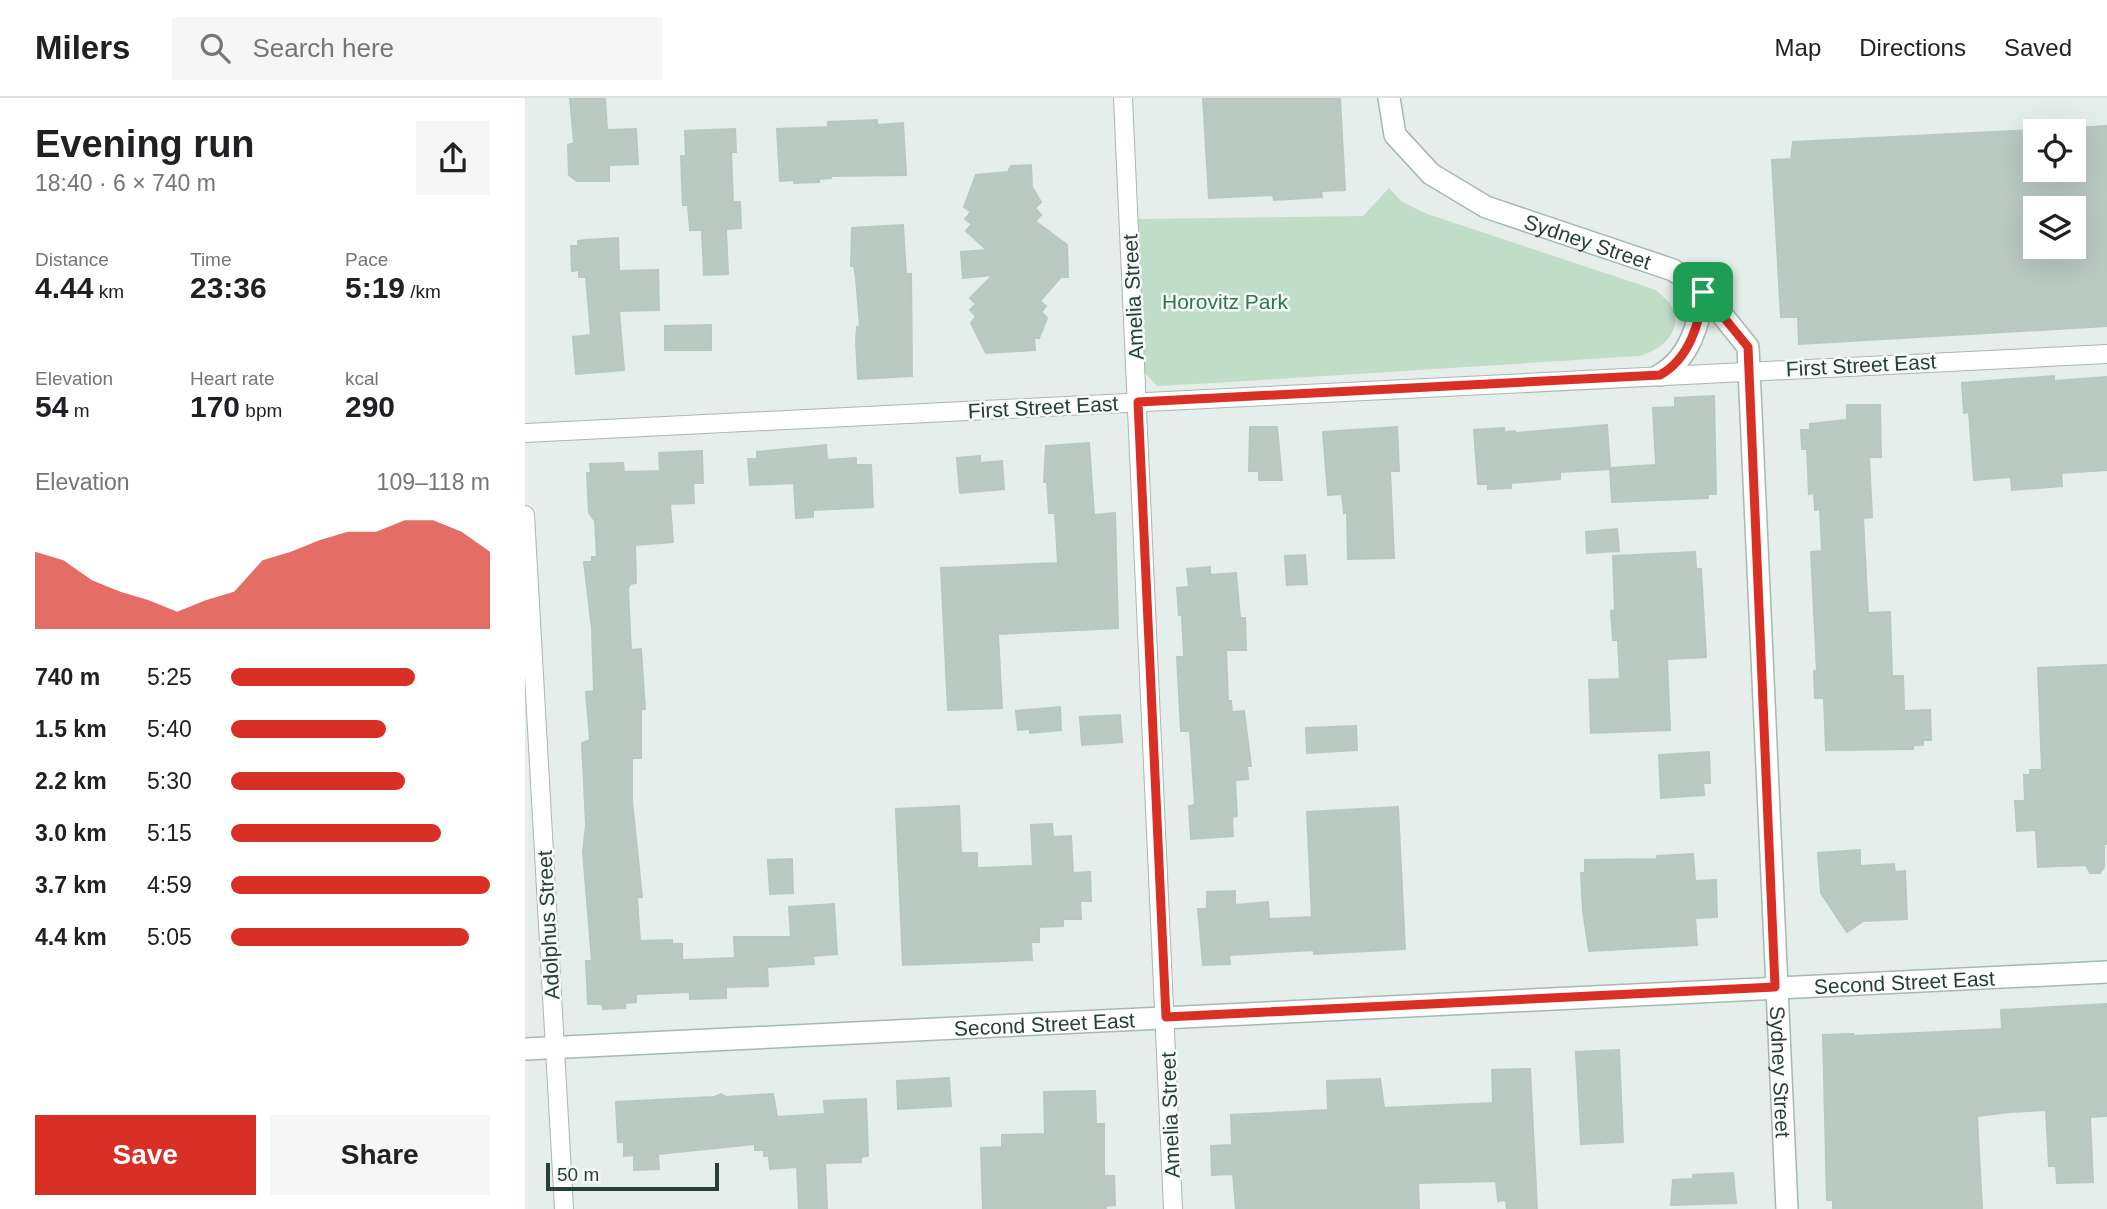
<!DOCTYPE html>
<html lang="en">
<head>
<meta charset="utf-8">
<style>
	:root { --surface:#fff; --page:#f6f6f6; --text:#202124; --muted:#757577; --line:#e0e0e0; --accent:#d93025 }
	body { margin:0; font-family:Arial,sans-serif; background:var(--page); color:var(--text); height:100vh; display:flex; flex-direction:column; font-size:26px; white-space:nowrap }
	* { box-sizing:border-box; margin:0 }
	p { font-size:23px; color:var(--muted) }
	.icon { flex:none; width:38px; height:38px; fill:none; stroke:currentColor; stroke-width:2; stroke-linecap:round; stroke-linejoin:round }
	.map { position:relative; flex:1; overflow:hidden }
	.panel { display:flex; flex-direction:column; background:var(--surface); width:525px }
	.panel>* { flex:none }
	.controls { position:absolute; left:1498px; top:21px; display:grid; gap:14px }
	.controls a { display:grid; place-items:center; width:63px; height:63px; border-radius:0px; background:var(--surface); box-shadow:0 7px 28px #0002; font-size:35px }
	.scale { position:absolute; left:21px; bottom:18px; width:173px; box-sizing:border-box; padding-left:7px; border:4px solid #254038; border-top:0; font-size:19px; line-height:24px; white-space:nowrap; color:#254038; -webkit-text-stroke:5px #f6faf8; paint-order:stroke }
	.pin { position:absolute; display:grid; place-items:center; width:60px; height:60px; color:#fff; margin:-30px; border-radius:14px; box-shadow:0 4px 10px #0006 }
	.round { display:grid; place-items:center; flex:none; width:74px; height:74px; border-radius:0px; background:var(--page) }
	.summary { display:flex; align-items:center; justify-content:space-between; height:119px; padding:0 35px }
	h1 { font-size:38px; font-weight:800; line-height:52px }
	.metrics { display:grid; grid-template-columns:repeat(3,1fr); gap:10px; height:119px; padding:7px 35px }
	.metrics div { display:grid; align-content:center }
	.metrics b { font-size:30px; font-weight:800 }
	.metrics small { font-size:19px; font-weight:400 }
	.metrics p { font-size:19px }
	.chart { height:196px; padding:14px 35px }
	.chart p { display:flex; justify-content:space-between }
	.chart svg { width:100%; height:126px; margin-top:7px; fill:var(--accent); opacity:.7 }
	.action { display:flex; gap:14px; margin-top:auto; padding:14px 35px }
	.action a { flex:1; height:80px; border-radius:0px; background:var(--accent); color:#fff; font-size:28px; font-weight:800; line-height:80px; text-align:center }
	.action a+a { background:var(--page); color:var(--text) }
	ul { padding:0 35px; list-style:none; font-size:23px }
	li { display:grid; grid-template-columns:112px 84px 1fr; align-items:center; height:52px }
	li i { height:18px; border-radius:9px; background:var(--accent) }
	header { display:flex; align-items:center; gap:42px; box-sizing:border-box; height:98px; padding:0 35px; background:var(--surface); border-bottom:2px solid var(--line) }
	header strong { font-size:33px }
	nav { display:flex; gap:38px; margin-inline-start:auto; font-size:24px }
	.search { width:490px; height:63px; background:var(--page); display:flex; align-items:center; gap:18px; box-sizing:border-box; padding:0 24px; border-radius:0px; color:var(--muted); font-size:26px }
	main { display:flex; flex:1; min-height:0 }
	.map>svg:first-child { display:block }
	.green { fill:#c0dec7 }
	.building { fill:#bbc9c3; stroke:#b8c8c1; stroke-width:2; fill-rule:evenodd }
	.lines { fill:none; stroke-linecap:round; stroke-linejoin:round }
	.street-casing { stroke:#a8b6b1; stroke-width:20 }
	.secondary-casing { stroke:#a4b9b1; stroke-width:24 }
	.street { stroke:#fff; stroke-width:18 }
	.secondary { stroke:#fff; stroke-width:21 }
	.route-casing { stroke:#fff; stroke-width:14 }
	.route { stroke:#d93025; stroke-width:9 }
	.labels { text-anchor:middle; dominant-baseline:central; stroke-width:5; stroke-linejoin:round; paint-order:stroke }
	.street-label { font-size:21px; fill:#254038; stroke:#f6faf8 }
	.park-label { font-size:21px; fill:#307549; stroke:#f6faf8 }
</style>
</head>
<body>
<header>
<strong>Milers</strong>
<div class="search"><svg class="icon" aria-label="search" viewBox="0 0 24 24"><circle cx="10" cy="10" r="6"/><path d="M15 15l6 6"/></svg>Search here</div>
<nav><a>Map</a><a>Directions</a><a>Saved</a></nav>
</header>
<main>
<section class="panel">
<div class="summary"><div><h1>Evening run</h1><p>18:40 · 6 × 740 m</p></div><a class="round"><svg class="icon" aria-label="share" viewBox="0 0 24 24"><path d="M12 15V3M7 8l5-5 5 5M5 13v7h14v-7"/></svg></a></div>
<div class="metrics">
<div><p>Distance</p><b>4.44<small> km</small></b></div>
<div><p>Time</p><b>23:36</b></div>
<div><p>Pace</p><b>5:19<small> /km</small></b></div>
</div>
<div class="metrics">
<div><p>Elevation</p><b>54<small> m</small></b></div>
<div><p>Heart rate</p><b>170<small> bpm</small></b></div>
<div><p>kcal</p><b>290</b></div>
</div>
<div class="chart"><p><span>Elevation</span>109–118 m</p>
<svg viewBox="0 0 160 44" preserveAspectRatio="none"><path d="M0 44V17L10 20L20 27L30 31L40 34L50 38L60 34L70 31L80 20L90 17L100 13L110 10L120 10L130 6L140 6L150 10L160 17V44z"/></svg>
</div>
<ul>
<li><b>740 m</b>5:25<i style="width:71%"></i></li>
<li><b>1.5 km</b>5:40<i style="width:60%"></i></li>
<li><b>2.2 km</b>5:30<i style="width:67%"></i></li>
<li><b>3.0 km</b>5:15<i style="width:81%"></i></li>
<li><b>3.7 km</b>4:59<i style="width:100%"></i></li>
<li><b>4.4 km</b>5:05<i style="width:92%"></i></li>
</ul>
<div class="action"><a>Save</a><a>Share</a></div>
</section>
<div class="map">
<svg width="1582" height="1111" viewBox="0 0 1582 1111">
	<rect width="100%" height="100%" fill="#e5eeea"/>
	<path class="green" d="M864,90L876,103L902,116L1131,192C1136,197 1144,203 1147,209C1159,234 1135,253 1114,258L689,285L632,288L620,275L613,121L838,118Z"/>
	<g class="building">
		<polygon points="45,0 80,0 82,32 111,31 113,66 84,67 84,83 52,83 44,77 43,47 49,45"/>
		<polygon points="678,0 815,0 820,92 796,93 797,99 749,102 748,97 684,100"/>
		<polygon points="352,22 352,27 378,25 381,77 306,78 306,80 294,81 294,84 269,85 269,82 255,83 252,31 303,29 303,24"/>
		<path d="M1582,28V228L1274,246L1273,219H1256L1247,62L1266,61L1268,44L1510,32V72H1549V30ZM1510,110H1549V149H1510Z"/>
		<polygon points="210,31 211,54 206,54 208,104 215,104 216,130 201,131 203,176 179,177 177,132 165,132 163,107 158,107 156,58 161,58 160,33"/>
		<polygon points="506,67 507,89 516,104 510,110 516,117 510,123 542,147 543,179 536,179 515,203 521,208 516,214 522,220 514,240 509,240 510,252 461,255 446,225 451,218 445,212 451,206 445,200 468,177 438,180 436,154 462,152 441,133 447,126 440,121 446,114 439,109 451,77 483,74 486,68"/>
		<polygon points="378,127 381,176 386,176 387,278 333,281 331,243 332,229 335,229 331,180 329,168 326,168 327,130"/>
		<polygon points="93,140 94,173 133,172 134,212 94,213 99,272 51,276 48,239 66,237 61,179 54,179 54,172 47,173 46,148 53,148 53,143 60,142"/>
		<polygon points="186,227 186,252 140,252 140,228"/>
		<polygon points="1529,278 1529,283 1582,279 1582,372 1536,375 1537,388 1487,392 1486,379 1449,382 1444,314 1439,315 1437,285"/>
		<polygon points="1189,298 1191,396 1183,396 1183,400 1087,404 1085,370 1131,367 1128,310 1150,309 1150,300"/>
		<polygon points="1322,307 1355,307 1356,359 1344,359 1347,419 1338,420 1343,515 1365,514 1367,578 1378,578 1379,613 1405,612 1406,642 1398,642 1398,647 1388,647 1388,651 1301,652 1299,600 1290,600 1289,573 1292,573 1286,454 1297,453 1295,411 1290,412 1289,395 1284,396 1282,351 1277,351 1276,332 1285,332 1285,326 1322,322"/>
		<polygon points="1082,327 1085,371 1035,374 1035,381 986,385 986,390 963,391 963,386 953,386 949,332 979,330 979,334 990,333 990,335"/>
		<polygon points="725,329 752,329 757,382 734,382 734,373 724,373"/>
		<polygon points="872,329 874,373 865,373 869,460 823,461 822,414 819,415 817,396 803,397 798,334"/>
		<polygon points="564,345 569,417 590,415 593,530 473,536 477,610 423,612 416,470 533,465 530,415 524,415 522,384 519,384 521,348"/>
		<polygon points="301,347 302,362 331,360 331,367 346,367 348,409 288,412 288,419 271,420 269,385 225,387 223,361 232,361 232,354"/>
		<polygon points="177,353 178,385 168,385 169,405 145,406 148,444 110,447 111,485 105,486 103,491 106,552 116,551 120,611 116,611 116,660 107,660 107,703 117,799 112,799 115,843 147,842 147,846 157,846 157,862 210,860 209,839 266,839 264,809 309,806 312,856 288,858 289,866 242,869 243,888 201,889 201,900 165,901 165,894 111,896 111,904 100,905 100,910 78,911 77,906 63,906 61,863 67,863 58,754 61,727 57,645 65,642 61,594 69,593 67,531 59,464 67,464 67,459 72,459 70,423 64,415 62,375 66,375 65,366 98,365 99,374 135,373 134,355"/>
		<polygon points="455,358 455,365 477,363 479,391 435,395 432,360"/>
		<polygon points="1092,431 1094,453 1062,455 1061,434"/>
		<polygon points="1170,454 1171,471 1176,471 1181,559 1142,561 1145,632 1066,635 1064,582 1095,581 1093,542 1088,542 1086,513 1090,512 1088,458"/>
		<polygon points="780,457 782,486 762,487 760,458"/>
		<polygon points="685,469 685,477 711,475 715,520 720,520 721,552 701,552 703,603 706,603 707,614 719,613 726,668 722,668 723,681 710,682 712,718 707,719 708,738 666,741 664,708 670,707 665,633 656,633 652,559 659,559 657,517 654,517 652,490 664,489 662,471"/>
		<polygon points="1582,567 1582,746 1579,746 1579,769 1575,775 1565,775 1561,767 1513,769 1511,732 1492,733 1490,703 1500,703 1499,677 1505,677 1505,672 1517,672 1513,570"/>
		<polygon points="535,609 536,632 505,635 505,631 493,632 491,613"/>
		<polygon points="595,617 597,644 557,647 555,619"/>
		<polygon points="831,628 832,652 782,655 781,630"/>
		<polygon points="1184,654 1185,685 1178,685 1179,697 1136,700 1134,657"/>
		<polygon points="434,708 436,755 452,755 452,770 508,768 506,727 527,726 528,739 546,738 548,775 565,774 566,803 555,803 556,821 538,821 538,828 514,829 514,844 506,844 507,862 378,867 371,711"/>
		<polygon points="873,709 880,851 789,856 789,852 704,857 705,866 678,867 673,811 682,811 682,794 710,793 710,807 743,804 744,821 787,819 782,714"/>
		<polygon points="1335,752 1335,768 1369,766 1370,774 1380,773 1382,821 1338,823 1322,834 1296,795 1293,755"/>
		<polygon points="1168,756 1170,783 1191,782 1192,819 1170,820 1172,847 1064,853 1058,813 1056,775 1060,775 1060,762 1132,761 1132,758"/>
		<polygon points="267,761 268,795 245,796 243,762"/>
		<polygon points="1582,906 1582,1018 1565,1019 1568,1084 1532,1085 1531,1068 1524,1068 1521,1012 1485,1014 1452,1018 1457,1111 1308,1111 1308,1102 1302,1102 1298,937 1328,936 1330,938 1477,931 1476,912"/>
		<polygon points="1094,952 1098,1044 1056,1046 1051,954"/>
		<polygon points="1005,971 1012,1111 982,1111 981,1102 973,1103 971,1083 893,1085 894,1111 711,1111 708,1076 687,1077 686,1048 707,1047 706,1017 803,1012 802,983 855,981 859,1010 968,1005 967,972"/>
		<polygon points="424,980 426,1008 373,1011 372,983"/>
		<polygon points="570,993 571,1026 579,1026 579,1078 589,1078 590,1107 580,1108 581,1111 458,1111 456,1050 477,1049 477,1037 520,1036 519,994"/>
		<polygon points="196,996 201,999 248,996 252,1019 300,1016 299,1003 341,1001 343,1058 336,1059 336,1064 300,1065 302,1111 274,1111 272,1069 245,1071 244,1058 239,1058 239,1052 230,1052 230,1046 133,1056 134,1071 109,1072 109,1057 99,1058 99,1044 93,1044 91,1004 189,999"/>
		<polygon points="1208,1075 1211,1105 1146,1107 1148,1082 1168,1081 1168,1077"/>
	</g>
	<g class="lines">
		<defs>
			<g id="street">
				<polyline points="598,0 648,1111"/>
				<polyline points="0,335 1582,256"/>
				<polyline points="0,417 39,1111"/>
			</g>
			<g id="secondary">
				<path id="s1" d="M864,0L870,37L906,76L961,109L1148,172L1178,193L1223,249L1262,1111"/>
				<path d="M1135,277C1164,261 1175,225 1178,193"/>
				<path id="s2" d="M0,951L1582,874"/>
			</g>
		</defs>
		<use href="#street" class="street-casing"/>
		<use href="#secondary" class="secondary-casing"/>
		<use href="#street" class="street"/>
		<use href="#secondary" class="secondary"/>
	</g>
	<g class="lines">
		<defs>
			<path id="route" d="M1178,194L1223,249L1250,889L641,919L613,304L1135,277C1164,261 1175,225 1178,194Z"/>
		</defs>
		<use href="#route" class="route-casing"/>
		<use href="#route" class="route"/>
	</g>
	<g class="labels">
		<g class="street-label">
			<text stroke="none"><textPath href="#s1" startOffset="262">Sydney Street</textPath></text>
			<text transform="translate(608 199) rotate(-93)">Amelia Street</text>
			<text transform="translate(1336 267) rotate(-3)">First Street East</text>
			<text transform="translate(518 309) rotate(-3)">First Street East</text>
			<text transform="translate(23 827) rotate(-93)">Adolphus Street</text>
			<text stroke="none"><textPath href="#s2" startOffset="1381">Second Street East</textPath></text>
			<text stroke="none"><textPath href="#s2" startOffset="520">Second Street East</textPath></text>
			<text stroke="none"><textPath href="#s1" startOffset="1186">Sydney Street</textPath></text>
			<text transform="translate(645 1017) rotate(-92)">Amelia Street</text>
		</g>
		<g class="park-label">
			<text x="700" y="203">Horovitz Park</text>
		</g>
	</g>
</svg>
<div class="controls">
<a><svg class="icon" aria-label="locate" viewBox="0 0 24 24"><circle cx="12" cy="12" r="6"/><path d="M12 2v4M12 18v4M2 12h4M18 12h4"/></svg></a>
<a><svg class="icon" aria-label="layers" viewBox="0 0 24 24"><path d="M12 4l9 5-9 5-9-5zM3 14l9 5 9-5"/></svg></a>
</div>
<div class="scale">50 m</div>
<div class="pin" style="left:1178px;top:194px;background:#1e9e55"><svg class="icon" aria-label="arrive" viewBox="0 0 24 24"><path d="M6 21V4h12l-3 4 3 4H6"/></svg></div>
</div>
</main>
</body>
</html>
